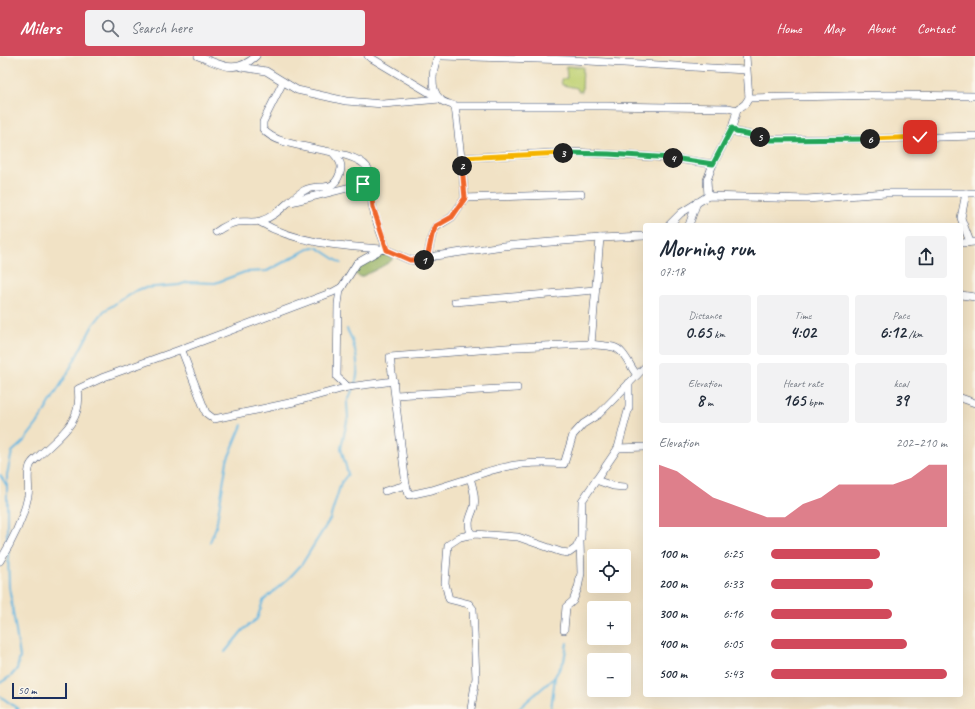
<!DOCTYPE html>
<html lang="en">
<head>
<meta charset="utf-8">
<style>
	:root { --surface:#fff; --page:#f2f2f3; --text:#1f2937; --muted:#747a83; --accent:#d1495b }
	body { margin:0; font-family:Caveat,sans-serif; background:var(--page); color:var(--text); height:100vh; display:flex; flex-direction:column; font-size:15px; white-space:nowrap }
	* { box-sizing:border-box; margin:0 }
	p { font-size:13px; color:var(--muted) }
	.icon { flex:none; width:22px; height:22px; fill:none; stroke:currentColor; stroke-width:2; stroke-linecap:round; stroke-linejoin:round }
	.map { position:relative; flex:1; overflow:hidden }
	.panel { position:absolute; left:643px; top:167px; width:320px; height:474px; display:flex; flex-direction:column; background:var(--surface); border-radius:4px; box-shadow:0 4px 16px #0002 }
	.panel>* { flex:none }
	.fabs { position:absolute; left:587px; top:493px; display:grid; gap:8px }
	.fabs a { display:grid; place-items:center; width:44px; height:44px; border-radius:4px; background:var(--surface); box-shadow:0 4px 16px #0002; font-size:20px }
	.scale { position:absolute; left:12px; bottom:10px; width:55px; box-sizing:border-box; padding-left:4px; border:2px solid #1b2f5e; border-top:0; font-size:11px; line-height:14px; white-space:nowrap; color:#1b2f5e; -webkit-text-stroke:3px #fbf7ec; paint-order:stroke }
	.pin { position:absolute; display:grid; place-items:center; width:34px; height:34px; color:#fff; margin:-17px; border-radius:8px; box-shadow:0 2px 6px #0006 }
	.km { position:absolute; width:20px; height:20px; margin:-10px; border-radius:50%; background:#222; color:#fff; font-size:11px; line-height:20px; text-align:center }
	.round { display:grid; place-items:center; flex:none; width:42px; height:42px; border-radius:4px; background:var(--page) }
	.summary { display:flex; align-items:center; justify-content:space-between; height:68px; padding:0 16px }
	h1 { font-size:22px; font-weight:600; line-height:30px }
	.metrics { display:grid; grid-template-columns:repeat(3,1fr); gap:6px; height:68px; padding:4px 16px }
	.metrics div { display:grid; align-content:center; border-radius:4px; background:var(--page); text-align:center }
	.metrics b { font-size:17px; font-weight:600 }
	.metrics small { font-size:11px; font-weight:400 }
	.metrics p { font-size:11px }
	.chart { height:112px; padding:8px 16px }
	.chart p { display:flex; justify-content:space-between }
	.chart svg { width:100%; height:72px; margin-top:4px; fill:var(--accent); opacity:.7 }
	ul { padding:0 16px; list-style:none; font-size:13px }
	li { display:grid; grid-template-columns:64px 48px 1fr; align-items:center; height:30px }
	li i { height:10px; border-radius:5px; background:var(--accent) }
	header { display:flex; align-items:center; gap:24px; box-sizing:border-box; height:56px; padding:0 20px; background:var(--accent); color:#fff }
	header strong { font-size:19px }
	nav { display:flex; gap:22px; margin-inline-start:auto; font-size:14px }
	.search { width:280px; height:36px; background:var(--page); display:flex; align-items:center; gap:10px; box-sizing:border-box; padding:0 14px; border-radius:4px; color:var(--muted); font-size:15px }
	.map>svg:first-child { display:block }
	.green { fill:#c0d173; stroke:#6e8068 }
	.forest { fill:#98b365; stroke:#5a7162 }
	.lines { fill:none; stroke-linecap:round; stroke-linejoin:round }
	.stream { stroke:#66b7e1; stroke-width:2 }
	.minor-casing { stroke:#3b4a6d; stroke-width:8 }
	.minor { stroke:#fff; stroke-width:7 }
	.split-1-casing { stroke:#fff; stroke-width:8 }
	.split-2-casing { stroke:#fff; stroke-width:8 }
	.split-3-casing { stroke:#fff; stroke-width:8 }
	.split-4-casing { stroke:#fff; stroke-width:8 }
	.split-5-casing { stroke:#fff; stroke-width:8 }
	.split-6-casing { stroke:#fff; stroke-width:8 }
	.split-7-casing { stroke:#fff; stroke-width:8 }
	.split-1 { stroke:#f0652b; stroke-width:5 }
	.split-2 { stroke:#f0652b; stroke-width:5 }
	.split-3 { stroke:#f5b400; stroke-width:5 }
	.split-4 { stroke:#22a559; stroke-width:5 }
	.split-5 { stroke:#22a559; stroke-width:5 }
	.split-6 { stroke:#22a559; stroke-width:5 }
	.split-7 { stroke:#f5b400; stroke-width:5 }
</style>
</head>
<body>
<header>
<strong>Milers</strong>
<div class="search"><svg class="icon" aria-label="search" viewBox="0 0 24 24"><circle cx="10" cy="10" r="6"/><path d="M15 15l6 6"/></svg>Search here</div>
<nav><a>Home</a><a>Map</a><a>About</a><a>Contact</a></nav>
</header>
<div class="map">
<svg width="975" height="653" viewBox="0 0 975 653">
	<rect width="100%" height="100%" fill="#fbf7ec"/>
	<filter id="ink" filterUnits="userSpaceOnUse"><feTurbulence type="fractalNoise" baseFrequency=".025" numOctaves="2"/><feDisplacementMap in="SourceGraphic" scale="8" xChannelSelector="R" yChannelSelector="G"/><feConvolveMatrix kernelMatrix="1 2 1 2 8 2 1 2 1" color-interpolation-filters="sRGB"/></filter>
	<filter id="wash" filterUnits="userSpaceOnUse"><feTurbulence type="fractalNoise" baseFrequency=".012" numOctaves="4" result="noise"/><feDisplacementMap in="SourceGraphic" scale="16" xChannelSelector="R" yChannelSelector="G"/><feGaussianBlur stdDeviation="0.9" result="paint"/><feColorMatrix in="noise" values="0 0 0 0 0 0 0 0 0 0 0 0 0 0 0 0 0 1.4 0 .05"/><feComposite in="paint" operator="in"/></filter>
	<g filter="url(#wash)">
		<rect width="100%" height="100%" fill="#f1e2c5"/>
		<polygon class="green" points="566,10 583,11 582,36 578,35 577,32 562,29 561,23 567,22"/>
		<path class="forest" d="M381,199H387L392,202V204C388,208 364,220 360,221L354,217L356,210Z"/>
		<g class="lines">
			<g class="stream">
				<path d="M347,273C355,288 361,312 355,328"/>
				<polyline points="0,419 7,430"/>
				<polyline points="210,486 216,471 227,405 242,369"/>
				<polyline points="7,487 7,419 12,396 24,385 37,368 66,320 93,269 104,255 135,235 143,232 179,229 188,226 215,227 245,216 267,215 312,191 318,192 341,207"/>
				<polyline points="225,596 243,574 257,563 263,545 290,521 302,508 330,463 341,427 348,418 341,392 348,361 347,347 353,332"/>
				<polyline points="0,627 11,620 17,613 20,601 9,530 8,495"/>
				<polyline points="0,640 18,653"/>
				<polyline points="518,653 554,622 564,605 567,587"/>
				<polyline points="551,653 555,621"/>
			</g>
		</g>
	</g>
	<g filter="url(#ink)">
		<g class="lines">
			<defs>
				<g id="minor">
					<path d="M198,0C222,9 235,19 256,0"/>
					<polyline points="368,0 440,43"/>
					<path d="M438,0C433,12 429,33 440,43C443,47 451,48 455,50L461,102"/>
					<polyline points="443,0 571,4 746,14"/>
					<polyline points="746,0 749,42"/>
					<polyline points="241,11 266,15 297,34 346,45 383,48 440,43"/>
					<path d="M283,26L263,66V73C280,96 350,90 367,111C373,118 371,138 372,147C374,163 382,179 387,194"/>
					<polyline points="455,50 606,50 728,52 737,54"/>
					<polyline points="732,72 737,54 745,48 749,42 887,39 975,40"/>
					<polyline points="966,137 961,162 970,186"/>
					<polyline points="581,138 465,142 461,102 572,96 670,102 713,108"/>
					<polyline points="708,140 707,124 713,108 732,72 736,76 771,83 871,83 975,80"/>
					<polyline points="291,146 363,128 371,134"/>
					<path d="M260,166C295,187 341,190 381,193"/>
					<polyline points="669,169 681,157 708,140 807,143 886,137 975,137"/>
					<polyline points="689,169 697,146"/>
					<path d="M216,176C223,171 230,167 238,166C245,165 253,167 260,165C279,160 289,142 305,134C321,127 333,138 340,117C343,108 339,104 334,98"/>
					<polyline points="961,187 975,186"/>
					<polyline points="427,203 432,179 436,171 452,161 465,142"/>
					<polyline points="342,231 333,236 189,290 182,293 182,295 206,357 214,363 294,346 348,331"/>
					<polyline points="961,239 975,241"/>
					<polyline points="455,246 595,234"/>
					<path d="M591,288C599,290 605,289 613,291C624,293 630,311 637,319"/>
					<polyline points="394,325 348,331 337,321 338,248 340,234 357,207 382,193 387,194 410,204 421,205 435,200 503,190 600,182 645,180"/>
					<polyline points="396,339 517,332"/>
					<polyline points="961,342 975,347"/>
					<polyline points="618,392 645,391"/>
					<path d="M470,422C500,409 531,405 564,408L573,379L583,368L599,358L645,311"/>
					<polyline points="596,424 613,430 624,431"/>
					<polyline points="406,429 390,301 517,291 591,288 600,182"/>
					<path d="M385,435L406,429L409,439L432,434L470,422C473,431 476,441 474,451C470,464 467,463 471,479"/>
					<path d="M0,505C13,484 23,464 28,440C30,431 26,419 30,410C31,406 37,402 40,399C61,379 83,365 78,333L104,321L182,293"/>
					<polyline points="564,574 566,551 573,545 578,532 581,517 580,486"/>
					<polyline points="471,653 476,622 473,553 469,548 449,543 445,527 448,489 460,481 474,478 518,481 561,496 569,497 576,492 581,482 582,445 618,392 629,351 629,327"/>
				</g>
			</defs>
			<use href="#minor" class="minor-casing"/>
			<use href="#minor" class="minor"/>
		</g>
	</g>
	<g class="lines" filter="url(#ink)">
		<defs>
			<polyline id="split-1" points="363,128 371,134 373,151 387,194 410,204 424,204"/>
			<polyline id="split-2" points="424,204 427,203 432,179 436,170 452,161 465,142 462,110"/>
			<polyline id="split-3" points="462,110 461,102 563,97"/>
			<polyline id="split-4" points="563,97 609,98 673,102"/>
			<polyline id="split-5" points="673,102 713,108 732,72 736,76 760,81"/>
			<polyline id="split-6" points="760,81 771,84 870,83"/>
			<polyline id="split-7" points="870,83 920,81"/>
		</defs>
		<use href="#split-1" class="split-1-casing"/>
		<use href="#split-2" class="split-2-casing"/>
		<use href="#split-3" class="split-3-casing"/>
		<use href="#split-4" class="split-4-casing"/>
		<use href="#split-5" class="split-5-casing"/>
		<use href="#split-6" class="split-6-casing"/>
		<use href="#split-7" class="split-7-casing"/>
		<use href="#split-1" class="split-1"/>
		<use href="#split-2" class="split-2"/>
		<use href="#split-3" class="split-3"/>
		<use href="#split-4" class="split-4"/>
		<use href="#split-5" class="split-5"/>
		<use href="#split-6" class="split-6"/>
		<use href="#split-7" class="split-7"/>
	</g>
</svg>
<div class="fabs">
<a><svg class="icon" aria-label="locate" viewBox="0 0 24 24"><circle cx="12" cy="12" r="6"/><path d="M12 2v4M12 18v4M2 12h4M18 12h4"/></svg></a>
<a>+</a>
<a>−</a>
</div>
<div class="scale">50 m</div>
<div class="pin" style="left:363px;top:128px;background:#1e9e55"><svg class="icon" aria-label="arrive" viewBox="0 0 24 24"><path d="M6 21V4h12l-3 4 3 4H6"/></svg></div>
<div class="pin" style="left:920px;top:81px;background:#d93025"><svg class="icon" aria-label="check" viewBox="0 0 24 24"><path d="M5 12l5 5 9-10"/></svg></div>
<b class="km" style="left:424px;top:204px">1</b>
<b class="km" style="left:462px;top:110px">2</b>
<b class="km" style="left:563px;top:97px">3</b>
<b class="km" style="left:673px;top:102px">4</b>
<b class="km" style="left:760px;top:81px">5</b>
<b class="km" style="left:870px;top:83px">6</b>
<section class="panel">
<div class="summary"><div><h1>Morning run</h1><p>07:18</p></div><a class="round"><svg class="icon" aria-label="share" viewBox="0 0 24 24"><path d="M12 15V3M7 8l5-5 5 5M5 13v7h14v-7"/></svg></a></div>
<div class="metrics">
<div><p>Distance</p><b>0.65<small> km</small></b></div>
<div><p>Time</p><b>4:02</b></div>
<div><p>Pace</p><b>6:12<small> /km</small></b></div>
</div>
<div class="metrics">
<div><p>Elevation</p><b>8<small> m</small></b></div>
<div><p>Heart rate</p><b>165<small> bpm</small></b></div>
<div><p>kcal</p><b>39</b></div>
</div>
<div class="chart"><p><span>Elevation</span>202–210 m</p>
<svg viewBox="0 0 160 44" preserveAspectRatio="none"><path d="M0 44V6L10 10L20 18L30 26L40 30L50 34L60 38L70 38L80 30L90 26L100 18L110 18L120 18L130 18L140 14L150 6L160 6V44z"/></svg>
</div>
<ul>
<li><b>100 m</b>6:25<i style="width:62%"></i></li>
<li><b>200 m</b>6:33<i style="width:58%"></i></li>
<li><b>300 m</b>6:16<i style="width:69%"></i></li>
<li><b>400 m</b>6:05<i style="width:77%"></i></li>
<li><b>500 m</b>5:43<i style="width:100%"></i></li>
</ul>
</section>
</div>
</body>
</html>
